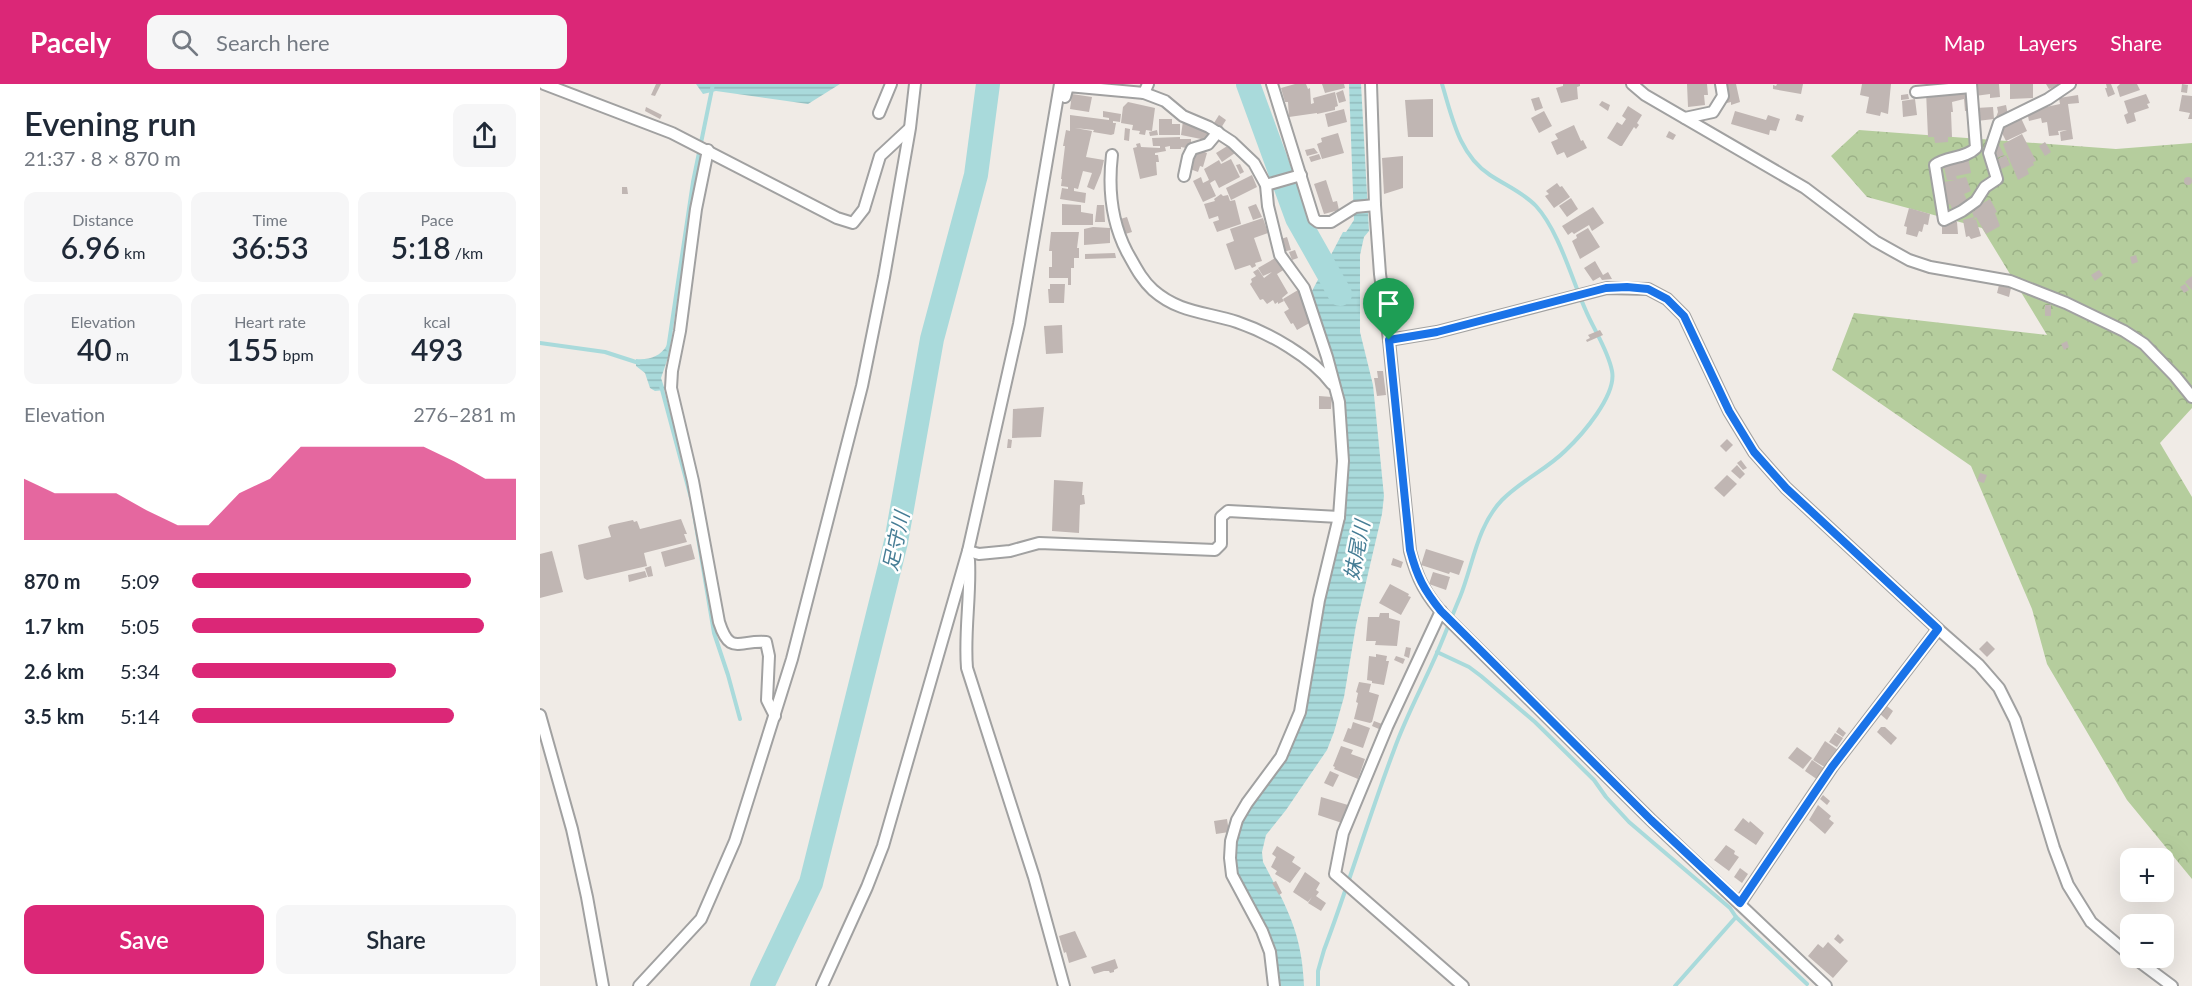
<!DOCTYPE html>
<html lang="en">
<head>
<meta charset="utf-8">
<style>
	:root { --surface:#fff; --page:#f6f6f7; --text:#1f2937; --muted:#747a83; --accent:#db2777 }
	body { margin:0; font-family:Lato,"Noto Sans JP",sans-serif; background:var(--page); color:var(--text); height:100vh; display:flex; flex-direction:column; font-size:22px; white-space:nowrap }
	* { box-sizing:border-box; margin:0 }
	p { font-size:20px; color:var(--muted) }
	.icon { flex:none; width:33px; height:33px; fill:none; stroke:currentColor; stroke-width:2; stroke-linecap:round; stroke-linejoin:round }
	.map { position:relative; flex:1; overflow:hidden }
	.side { display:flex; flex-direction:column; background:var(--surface); width:540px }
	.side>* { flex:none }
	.tools { position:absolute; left:1580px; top:764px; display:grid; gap:12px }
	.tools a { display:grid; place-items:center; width:54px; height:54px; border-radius:12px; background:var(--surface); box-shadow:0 6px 24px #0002; font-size:30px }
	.pin { position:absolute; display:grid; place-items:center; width:51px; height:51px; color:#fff; margin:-62px -26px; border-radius:50% 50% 50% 0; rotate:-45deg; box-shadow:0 0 6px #0007 }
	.pin .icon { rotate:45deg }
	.round { display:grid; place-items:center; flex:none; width:63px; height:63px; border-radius:12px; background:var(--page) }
	.head { display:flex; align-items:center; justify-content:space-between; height:102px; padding:0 24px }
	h1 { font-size:33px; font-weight:600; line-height:45px }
	.metrics { display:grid; grid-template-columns:repeat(3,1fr); gap:9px; height:102px; padding:6px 24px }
	.metrics div { display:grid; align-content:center; border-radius:12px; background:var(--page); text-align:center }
	.metrics b { font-size:30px; font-weight:600 }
	.metrics small { font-size:16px; font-weight:400 }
	.metrics p { font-size:16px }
	.chart { height:168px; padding:12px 24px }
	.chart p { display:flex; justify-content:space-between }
	.chart svg { width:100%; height:108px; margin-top:6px; fill:var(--accent); opacity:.7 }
	.action { display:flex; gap:12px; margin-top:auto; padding:12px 24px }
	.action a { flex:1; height:69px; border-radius:12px; background:var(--accent); color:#fff; font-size:24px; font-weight:600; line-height:69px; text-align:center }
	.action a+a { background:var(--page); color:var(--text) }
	ul { padding:0 24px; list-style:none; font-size:20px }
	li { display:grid; grid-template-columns:96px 72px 1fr; align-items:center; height:45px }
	li i { height:15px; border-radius:8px; background:var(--accent) }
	header { display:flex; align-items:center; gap:36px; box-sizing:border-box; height:84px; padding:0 30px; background:var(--accent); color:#fff }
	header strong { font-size:28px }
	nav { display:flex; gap:33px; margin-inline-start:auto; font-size:21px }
	.search { width:420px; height:54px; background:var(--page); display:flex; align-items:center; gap:15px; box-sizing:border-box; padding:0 21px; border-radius:12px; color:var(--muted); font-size:22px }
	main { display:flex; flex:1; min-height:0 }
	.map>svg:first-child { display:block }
	.forest { fill:url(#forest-crowns) }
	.water { fill:url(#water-rules) }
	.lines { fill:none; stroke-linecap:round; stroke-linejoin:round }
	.stream { stroke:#a9dadb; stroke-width:4 }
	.river { stroke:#a9dadb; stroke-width:24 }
	.building { fill:#c0b6b3 }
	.minor-casing { stroke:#a1a1a1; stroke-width:14 }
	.minor { stroke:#fff; stroke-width:10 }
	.route-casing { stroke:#fff; stroke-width:12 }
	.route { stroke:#1a73e8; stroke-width:8 }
	.labels { text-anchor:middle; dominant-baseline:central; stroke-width:5; stroke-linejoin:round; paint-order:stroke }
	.water-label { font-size:20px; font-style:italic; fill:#467d95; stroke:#fff }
</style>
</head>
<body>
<header>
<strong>Pacely</strong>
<div class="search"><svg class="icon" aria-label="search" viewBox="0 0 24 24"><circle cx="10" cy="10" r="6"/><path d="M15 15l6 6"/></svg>Search here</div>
<nav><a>Map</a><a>Layers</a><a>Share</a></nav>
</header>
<main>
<section class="side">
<div class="head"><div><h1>Evening run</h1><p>21:37 · 8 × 870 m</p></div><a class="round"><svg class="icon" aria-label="share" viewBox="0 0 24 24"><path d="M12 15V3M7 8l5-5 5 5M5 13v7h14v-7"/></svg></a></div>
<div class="metrics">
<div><p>Distance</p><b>6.96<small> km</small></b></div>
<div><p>Time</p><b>36:53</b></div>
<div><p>Pace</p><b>5:18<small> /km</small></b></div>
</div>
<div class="metrics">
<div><p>Elevation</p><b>40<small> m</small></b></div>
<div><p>Heart rate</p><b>155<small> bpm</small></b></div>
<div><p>kcal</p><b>493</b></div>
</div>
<div class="chart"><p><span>Elevation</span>276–281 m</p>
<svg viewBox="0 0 160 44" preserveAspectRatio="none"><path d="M0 44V19L10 25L20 25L30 25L40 32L50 38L60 38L70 25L80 19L90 6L100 6L110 6L120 6L130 6L140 12L150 19L160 19V44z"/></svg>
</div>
<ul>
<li><b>870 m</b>5:09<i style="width:86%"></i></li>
<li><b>1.7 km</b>5:05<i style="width:90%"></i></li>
<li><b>2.6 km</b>5:34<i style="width:63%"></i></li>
<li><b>3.5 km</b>5:14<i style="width:81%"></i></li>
</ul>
<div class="action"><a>Save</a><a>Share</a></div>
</section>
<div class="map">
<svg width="1652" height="902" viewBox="0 0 1652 902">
	<defs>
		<pattern id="forest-crowns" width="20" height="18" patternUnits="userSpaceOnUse" patternTransform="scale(1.5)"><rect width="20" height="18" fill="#b5cd9d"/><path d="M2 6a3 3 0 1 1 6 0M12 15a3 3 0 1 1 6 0" fill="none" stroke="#9bb087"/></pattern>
		<pattern id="water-rules" width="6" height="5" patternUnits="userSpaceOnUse" patternTransform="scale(1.5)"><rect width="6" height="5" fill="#a9dadb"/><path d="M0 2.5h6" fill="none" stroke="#91bbbc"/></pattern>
	</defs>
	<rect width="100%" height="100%" fill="#f0ebe6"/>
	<polygon class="forest" points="1319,46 1576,65 1652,59 1652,324 1620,359 1652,413 1652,795 1587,716 1507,580 1492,525 1431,382 1292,286 1314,229 1507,251 1442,144 1327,113 1291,72"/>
	<g class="water">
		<polygon points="156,0 300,0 268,20 176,7 163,10"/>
		<path d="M809,0H821L829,147L824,153L820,171V248L833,301L844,412L842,430L816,541L804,613L794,648L787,666L746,726L726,751L722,768L723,778C747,824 762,849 764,902H737L694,787V767L701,736L750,666L761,639L768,612L783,516L804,438L806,386L783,247L772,207L803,148H806L814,136Z"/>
		<path d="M127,261L132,262L121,294L125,306L115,307L110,304L105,289L96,282V275C109,276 120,273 127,261Z"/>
	</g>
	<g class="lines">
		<g class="stream">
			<polyline points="0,259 65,268 99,279"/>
			<polyline points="128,265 153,98 173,0"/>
			<polyline points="121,302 151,414"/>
			<polyline points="153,424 174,549 188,591 200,635"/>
			<polyline points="897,568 929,583 941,592 995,638 1054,696 1066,713 1089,738 1190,824 1196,833 1267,900"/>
			<path d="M778,902V887L784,866C809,800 829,732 854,666C865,635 880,607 893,578C903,556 911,534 920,513C933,481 937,442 962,416C982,396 1007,385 1025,367C1042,351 1077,311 1072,287C1068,266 1054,246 1046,227C1032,196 1019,147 996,122C984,109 965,101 950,91C919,71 912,33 902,0"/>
			<polyline points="1135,902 1196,833"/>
		</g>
		<g class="river">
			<polyline points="708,0 757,134 800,210"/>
			<polyline points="222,902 271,799 356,458 392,255 436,91 448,0"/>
		</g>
	</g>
	<g class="building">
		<polygon points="116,0 121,0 115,12 111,11"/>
		<polygon points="755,0 766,0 768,5 770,4 771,20 774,19 773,14 795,8 798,22 795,23 795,26 777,30 777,29 749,33 748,18 745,18 741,4"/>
		<polygon points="782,0 804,0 805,4 785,9"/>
		<polygon points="1023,0 1040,0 1040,2 1037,3 1038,15 1021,19 1016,4 1023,2"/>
		<polygon points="1147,0 1167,0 1168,11 1164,11 1165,21 1148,23"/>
		<polygon points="1183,0 1196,0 1200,18 1191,21 1191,18 1187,19"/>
		<polygon points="1237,0 1263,0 1261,10 1233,5 1233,1 1236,2"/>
		<polygon points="1322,0 1351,0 1348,30 1341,28 1340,32 1326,29 1329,13 1320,11"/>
		<polygon points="1434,0 1459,0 1460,13 1450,14 1450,10 1435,12"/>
		<polygon points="1470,0 1493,0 1493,14 1470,15"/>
		<polygon points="1506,0 1522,0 1518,4 1517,2 1509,5"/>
		<polygon points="1566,0 1571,0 1575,10 1568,13 1565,4 1567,4"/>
		<polygon points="1580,0 1597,0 1600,6 1580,13 1577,3"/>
		<polygon points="1642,0 1648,1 1647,9 1641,8"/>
		<polygon points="1429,4 1430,27 1425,27 1424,15 1412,18 1413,28 1411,28 1412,53 1408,53 1408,58 1395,59 1394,53 1388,53 1386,7"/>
		<polygon points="803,6 806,17 799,19 796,9"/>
		<polygon points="532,10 552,13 549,28 530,25"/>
		<polygon points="1368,10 1369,15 1361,16 1361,11"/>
		<polygon points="1606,10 1610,19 1607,20 1609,24 1594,29 1596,37 1587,40 1584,31 1588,29 1584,17"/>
		<polygon points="1538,11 1539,19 1528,20 1533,55 1521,57 1520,48 1527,46 1518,47 1519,51 1509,52 1507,38 1502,39 1501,34 1489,37 1487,27 1520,20 1519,14"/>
		<polygon points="1642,11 1652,12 1652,35 1648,35 1650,29 1639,27"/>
		<polygon points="999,13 1003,24 995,27 991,15"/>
		<polygon points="893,15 893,53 868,53 865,16"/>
		<polygon points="1375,15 1377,31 1363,33 1362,17"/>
		<polygon points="1062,17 1070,21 1068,27 1059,21"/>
		<polygon points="588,18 615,24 612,47 606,46 605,51 599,50 600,47 592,46 593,41 581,39 583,23"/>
		<polygon points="1466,21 1468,31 1455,36 1458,28 1457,23"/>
		<polygon points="1088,22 1102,31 1097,39 1099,41 1096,45 1094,43 1082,62 1080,62 1067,54 1077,38 1082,41 1086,35 1082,32"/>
		<polygon points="106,23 122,31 120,35 105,27"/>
		<polygon points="1453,23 1454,35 1437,37 1436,24"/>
		<polygon points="804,25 807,38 788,43 785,30"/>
		<polygon points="563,27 581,30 580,38 573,37 573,39 576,39 574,50 571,51 553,48 554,46 535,44 552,47 546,73 564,76 561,89 554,106 547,103 552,89 543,87 538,105 534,104 534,107 546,109 545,119 520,115 522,104 528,105 528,103 521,102 522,95 521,95 525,62 523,62 526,46 530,47 530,31 569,36 569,34 563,33"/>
		<polygon points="1004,27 1012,42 999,49 991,34"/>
		<polygon points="1195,27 1226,36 1228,31 1240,35 1236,47 1230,46 1229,51 1191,40"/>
		<polygon points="1257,30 1264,32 1262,38 1255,36"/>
		<polygon points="679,31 686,36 681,44 674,39"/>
		<polygon points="1481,34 1487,47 1466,57 1459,43"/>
		<polygon points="619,35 632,35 632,40 640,40 640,51 619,51"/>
		<polygon points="643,37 656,40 655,44 669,47 666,56 641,51"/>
		<polygon points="1034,41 1041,57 1043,56 1047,64 1027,74 1024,68 1017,71 1011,58 1018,55 1015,50"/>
		<polygon points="585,44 590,45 589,57 584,56"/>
		<polygon points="617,46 618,51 610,52 609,48"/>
		<polygon points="1129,47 1136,51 1133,56 1126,53"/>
		<polygon points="798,49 804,69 782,75 777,60 782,58 781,54"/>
		<polygon points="1482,50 1496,77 1493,78 1494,81 1487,85 1489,90 1478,96 1467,70 1469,69 1467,70 1463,60"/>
		<polygon points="640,53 640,55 651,55 651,65 641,63 641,65 630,65 630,62 625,63 626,67 615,69 615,71 618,71 619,78 616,78 617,91 600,95 593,64 597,63 596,60 600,59 601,63 620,64 620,62 613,62 612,54"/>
		<polygon points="1505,58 1511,68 1505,72 1499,62"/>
		<polygon points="689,61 695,69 682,78 676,69"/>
		<polygon points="1459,61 1464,71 1457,74 1455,69 1456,63"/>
		<polygon points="774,64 778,69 767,72 765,66"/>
		<polygon points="656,65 667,69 663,83 660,82 658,88 650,85"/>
		<polygon points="779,70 781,75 771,78 769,73"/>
		<polygon points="1466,71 1470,81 1459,86 1456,76"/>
		<polygon points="863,72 863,104 844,110 842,74"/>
		<polygon points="1428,73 1431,89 1416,92 1417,95 1426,93 1431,107 1424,110 1429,120 1413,127 1410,120 1404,123 1400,107 1406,104 1404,98 1415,96 1407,96 1403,79"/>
		<polygon points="691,75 700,93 679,104 675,96 670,99 676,112 663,118 653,97 661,93 663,99 669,96 664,85 679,76 681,80"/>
		<polygon points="700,80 704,88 700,90 696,81"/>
		<polygon points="712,91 717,103 691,116 686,104"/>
		<circle cx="1648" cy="97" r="4"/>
		<polygon points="786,96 793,118 797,117 799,126 784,130 774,100"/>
		<polygon points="1017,99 1020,103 1022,102 1030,113 1014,124 1005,112 1009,110 1006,107"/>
		<polygon points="82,103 87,103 88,110 82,110"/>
		<polygon points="681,110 683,112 688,111 690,117 695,116 701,140 677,148 673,138 679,136 678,132 669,135 664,120 675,117 674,115"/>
		<polygon points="1031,114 1038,125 1027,133 1019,122"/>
		<polygon points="1450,115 1457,128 1455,129 1460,142 1446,150 1436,133 1432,136 1436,135 1441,152 1431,155 1429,152 1426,153 1423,136 1434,133 1432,128 1435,127 1434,124"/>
		<polygon points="522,120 541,121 541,128 553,130 553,141 522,141"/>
		<polygon points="716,120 722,133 713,136 708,123"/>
		<polygon points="557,121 564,121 565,138 555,138"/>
		<polygon points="1053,123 1064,139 1052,147 1049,141 1034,150 1032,148 1028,151 1022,142"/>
		<polygon points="1369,124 1390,130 1388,141 1384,140 1382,148 1379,147 1377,153 1366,150 1367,143 1364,142"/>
		<polygon points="587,133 592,148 582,151 577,136"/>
		<polygon points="723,134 728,149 714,154 722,177 715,179 716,182 712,184 710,181 695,186 686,160 694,157 690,145"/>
		<polygon points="1402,138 1417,138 1418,150 1402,150"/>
		<polygon points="553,143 570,144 570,159 544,161 544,145"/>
		<polygon points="1048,144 1060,163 1040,175 1032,157 1037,154 1036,151"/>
		<polygon points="511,148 539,148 537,164 539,164 539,174 534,174 534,184 531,184 531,201 528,201 528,194 509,194 509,183 512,183 512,167 509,167"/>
		<polygon points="747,153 751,166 742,168 738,156"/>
		<polygon points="755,166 758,174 752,176 749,168"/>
		<polygon points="575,169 576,174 545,175 545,170"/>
		<polygon points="1596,171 1598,178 1592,180 1590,173"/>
		<polygon points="737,173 745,185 737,190 748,209 742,214 744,217 738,220 738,218 735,220 733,216 727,220 723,215 720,216 710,200 712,198 711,195 716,192 713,188 718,185 724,194 732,188 723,192 718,184"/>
		<polygon points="1055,177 1063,191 1068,188 1072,195 1062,196 1060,193 1053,197 1044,184"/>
		<polygon points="1559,186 1563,191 1555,197 1551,191"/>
		<polygon points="1652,192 1652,206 1645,198"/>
		<polygon points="510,200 525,200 524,219 509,219 508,205 510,205"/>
		<polygon points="1645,200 1649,206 1644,209 1640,203"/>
		<polygon points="1459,201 1471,204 1469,213 1457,209"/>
		<polygon points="758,206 763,215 761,216 773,237 757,246 753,239 751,240 744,228 749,225 743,215"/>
		<rect x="1505" y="221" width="6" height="11"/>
		<polygon points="522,241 523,269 506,270 504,242"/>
		<polygon points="1060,246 1063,251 1047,258 1046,256 1050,254 1048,251"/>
		<polygon points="1527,257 1529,263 1524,266 1521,260"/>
		<polygon points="837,287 843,287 846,311 837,312 834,294 838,294"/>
		<polygon points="779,312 792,313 791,325 779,325"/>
		<polygon points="504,323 501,353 472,354 473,325"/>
		<polygon points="468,355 472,356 471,364 467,364"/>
		<polygon points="1187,355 1193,361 1186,368 1180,362"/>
		<polygon points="1201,376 1207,384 1203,386 1197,379"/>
		<polygon points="1197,381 1205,390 1200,395 1191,387"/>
		<polygon points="1440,389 1447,391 1444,399 1437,397"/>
		<polygon points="1187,391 1197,400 1184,413 1174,404"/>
		<polygon points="514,396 543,398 542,411 544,411 545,420 540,421 539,449 512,447"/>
		<polygon points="141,435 147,450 144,450 147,458 104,469 107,482 47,496 44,494 38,461 71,453 68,443 70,441 93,436 94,438 97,437 100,445"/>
		<polygon points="151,460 155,475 125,483 121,468"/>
		<polygon points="886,465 924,477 919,491 910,488 909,490 881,481"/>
		<polygon points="12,467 23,508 0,514 0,470"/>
		<polygon points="853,474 863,478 861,484 851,481"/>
		<polygon points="111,482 113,492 108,493 105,484"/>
		<polygon points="105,487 107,493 89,498 88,491"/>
		<polygon points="893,488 910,493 906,506 889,500"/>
		<polygon points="850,500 869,510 868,512 871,513 861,531 839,519"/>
		<polygon points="840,529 849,529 849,534 860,537 857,562 835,561 836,557 826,557 828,533 839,533"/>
		<polygon points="1447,557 1455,565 1447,573 1439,565"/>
		<polygon points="866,563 871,564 869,574 864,572"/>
		<polygon points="836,570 847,572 846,577 849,577 844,601 832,599 832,597 827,596 829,572 836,573"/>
		<polygon points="856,572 865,575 863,580 854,576"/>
		<polygon points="819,598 831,600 829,608 839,611 832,638 830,639 814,635 818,619 816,618 818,609 816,608"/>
		<polygon points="1347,622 1353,627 1347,636 1340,630"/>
		<polygon points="834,637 842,640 839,645 832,642"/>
		<polygon points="813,638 830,644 823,664 803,657 808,644 811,645"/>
		<polygon points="1299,643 1306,649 1303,653 1296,648"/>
		<polygon points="1341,643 1345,643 1357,654 1351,661 1337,648"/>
		<polygon points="1295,649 1303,654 1297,663 1289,658"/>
		<polygon points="1285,657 1298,666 1286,684 1273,676"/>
		<polygon points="801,662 813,666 811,670 825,675 818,695 794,685 795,683 793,682"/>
		<polygon points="1257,663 1272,674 1263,685 1248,674"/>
		<polygon points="1272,676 1285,685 1278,696 1265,687"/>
		<polygon points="790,687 799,691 793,703 784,699"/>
		<polygon points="1283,711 1290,717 1287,721 1280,715"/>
		<polygon points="781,713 808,721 802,739 778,731"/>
		<polygon points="1278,721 1291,732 1289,735 1294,739 1285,750 1269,736"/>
		<polygon points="1203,734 1209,739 1210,737 1224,749 1216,761 1194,746"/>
		<polygon points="687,735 689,748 676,750 674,737"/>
		<polygon points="1186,761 1195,767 1194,770 1199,773 1189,787 1174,776"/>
		<polygon points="737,762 755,773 752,778 761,784 750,799 735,790 737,787 731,783 736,773 732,770"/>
		<polygon points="1200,784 1208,790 1202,799 1194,793"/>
		<polygon points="765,788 780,799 776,806 779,808 776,812 786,819 781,827 768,819 772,813 768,818 753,808"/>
		<polygon points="736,797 742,809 739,811 732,799"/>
		<polygon points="535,847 547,873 529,879 526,868 524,869 519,852"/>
		<polygon points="1298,850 1304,856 1300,860 1294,855"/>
		<polygon points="1288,858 1308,877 1293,894 1268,872 1278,860 1283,864"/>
		<polygon points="575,875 578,884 574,886 574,888 570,889 569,887 564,887 554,890 551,883"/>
	</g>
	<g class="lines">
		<defs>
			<g id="minor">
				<polyline points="4,0 132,49 297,134 313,139 324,125 340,72 369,45"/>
				<polyline points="732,0 774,135 778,138 791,138 815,123 835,121"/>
				<path d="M831,0L835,121L840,190L849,256L870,467C877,494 886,512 906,533L1111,736L1286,902"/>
				<polyline points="1092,0 1105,11 1265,104 1335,157 1369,176 1390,183 1470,197 1526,219 1584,247 1604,260 1635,292 1652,313"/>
				<path d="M1431,0L1436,64C1425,75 1407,72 1395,81L1404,136L1422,127L1436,117L1445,103L1457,95L1449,69L1459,39L1508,15L1530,0"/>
				<polyline points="1376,8 1431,3"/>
				<polyline points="604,9 625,17 643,32 669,43 692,58 714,79 726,101 728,122 740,171 764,204 787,273 799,318 803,377 799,433 779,516 760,628 741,673 707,719 697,736 691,757 690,774 692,791 722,847 730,868 734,902"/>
				<polyline points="525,13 528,2 604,9 608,0"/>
				<polyline points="339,29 351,0"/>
				<polyline points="1145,34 1173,28 1183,12 1181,0"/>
				<path d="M168,66L156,125L140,247L132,287L131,304L153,397L179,538C190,572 198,556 226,558L229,572L227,616L235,632"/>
				<path d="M572,71C568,105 571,137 587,168C595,182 601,195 613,206C639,229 667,228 697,238C729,249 772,273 792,300"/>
				<polyline points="644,92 648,73 652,65 668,60 678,48"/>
				<polyline points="726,101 761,91"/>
				<polyline points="849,256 897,248 1067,204 1108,205 1127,215 1144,232 1189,327 1214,368 1246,404 1398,545 1439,581 1459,604 1475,636 1514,764 1528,801 1551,838 1590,871"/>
				<polyline points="428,467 439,470 470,467 499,459 675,466 681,460 681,433 688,427 799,433"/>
				<path d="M429,476C431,512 424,548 427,584L494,793L524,902"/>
				<polyline points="901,527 847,643 803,749 795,790 923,902"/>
				<polyline points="0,631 32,745 47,813 63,902"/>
				<polyline points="1200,819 1292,683 1398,545"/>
				<polyline points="1593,873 1632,902"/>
				<polyline points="99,902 161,835 195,757 252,575 322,302 344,193 370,44 375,0"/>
				<polyline points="282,902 327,803 343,762 428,467 479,240 520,0"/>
			</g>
		</defs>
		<use href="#minor" class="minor-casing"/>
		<use href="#minor" class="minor"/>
	</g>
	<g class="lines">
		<defs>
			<path id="route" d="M1087,203L1108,205L1127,215L1144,232L1189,327L1214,368L1246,404L1398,545L1292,683L1200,819L1111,736L901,527C884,506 877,493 870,466L849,256L897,248L1066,204Z"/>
		</defs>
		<use href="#route" class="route-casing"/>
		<use href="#route" class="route"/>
	</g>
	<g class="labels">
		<g class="water-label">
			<text transform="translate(355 457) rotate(-78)">足守川</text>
			<text transform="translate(816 466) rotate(-79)">妹尾川</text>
		</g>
	</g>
</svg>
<div class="tools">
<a>+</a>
<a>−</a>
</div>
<div class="pin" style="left:849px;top:256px;background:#1e9e55"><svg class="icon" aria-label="arrive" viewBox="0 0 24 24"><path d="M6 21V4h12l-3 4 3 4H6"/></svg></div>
</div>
</main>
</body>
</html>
